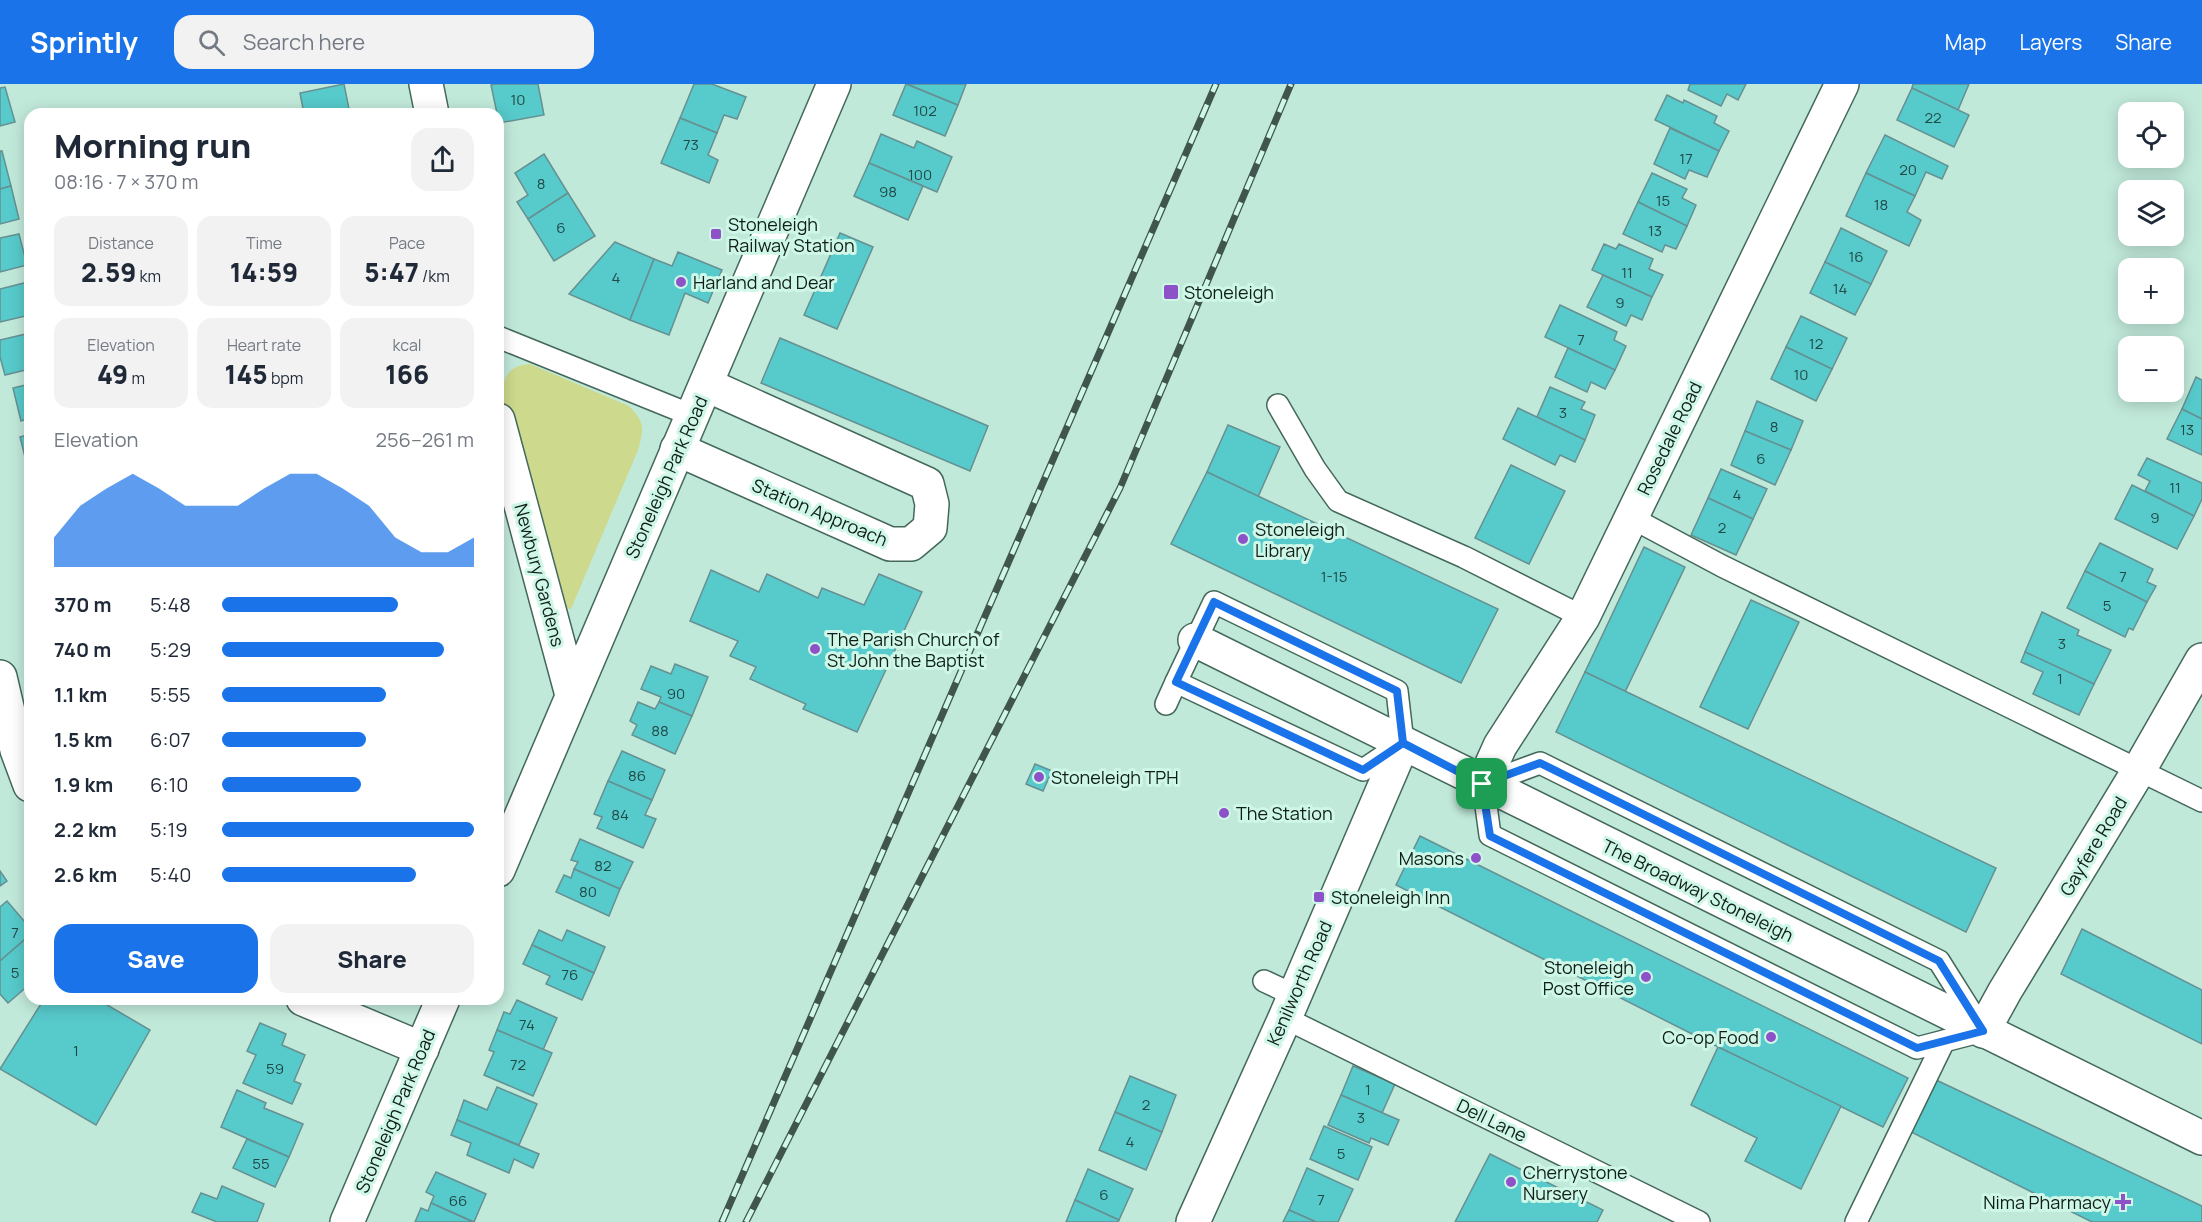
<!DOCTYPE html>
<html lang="en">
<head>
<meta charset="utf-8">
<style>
	:root { --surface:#fff; --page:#f2f2f3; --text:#1f2937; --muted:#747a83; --accent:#1a73e8 }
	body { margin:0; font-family:Manrope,sans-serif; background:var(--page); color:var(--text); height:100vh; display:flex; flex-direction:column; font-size:22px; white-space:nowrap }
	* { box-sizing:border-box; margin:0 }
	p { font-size:20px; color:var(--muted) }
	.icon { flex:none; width:33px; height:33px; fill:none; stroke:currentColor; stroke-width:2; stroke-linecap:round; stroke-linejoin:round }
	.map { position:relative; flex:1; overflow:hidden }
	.panel { position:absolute; left:24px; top:24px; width:480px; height:897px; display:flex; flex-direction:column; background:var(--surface); border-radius:18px; box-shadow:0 3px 15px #0003 }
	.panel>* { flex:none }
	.fabs { position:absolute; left:2118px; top:18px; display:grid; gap:12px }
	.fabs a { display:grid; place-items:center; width:66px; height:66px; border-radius:12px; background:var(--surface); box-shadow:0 3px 15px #0003; font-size:30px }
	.pin { position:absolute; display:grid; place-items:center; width:51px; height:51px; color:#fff; margin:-26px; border-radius:12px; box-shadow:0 3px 9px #0006 }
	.round { display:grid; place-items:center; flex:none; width:63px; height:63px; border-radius:18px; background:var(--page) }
	.head { display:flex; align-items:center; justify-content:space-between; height:102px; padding:0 30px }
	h1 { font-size:33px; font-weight:800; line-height:45px }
	.stats { display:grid; grid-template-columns:repeat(3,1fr); gap:9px; height:102px; padding:6px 30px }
	.stats div { display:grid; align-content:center; border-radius:15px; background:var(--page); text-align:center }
	.stats b { font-size:26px; font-weight:800 }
	.stats small { font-size:16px; font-weight:400 }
	.stats p { font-size:16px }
	.chart { height:168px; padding:12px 30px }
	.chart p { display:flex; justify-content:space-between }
	.chart svg { width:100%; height:108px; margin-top:6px; fill:var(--accent); opacity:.7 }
	.primary-button { display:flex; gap:12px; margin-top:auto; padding:12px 30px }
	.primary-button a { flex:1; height:69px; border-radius:18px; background:var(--accent); color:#fff; font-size:24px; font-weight:800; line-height:69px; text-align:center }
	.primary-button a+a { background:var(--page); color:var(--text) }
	ul { padding:0 30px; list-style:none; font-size:20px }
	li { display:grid; grid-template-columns:96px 72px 1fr; align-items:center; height:45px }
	li i { height:15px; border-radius:8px; background:var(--accent) }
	header { display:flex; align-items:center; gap:36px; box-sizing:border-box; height:84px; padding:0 30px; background:var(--accent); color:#fff }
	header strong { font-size:28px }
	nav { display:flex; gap:33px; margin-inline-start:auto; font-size:21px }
	.search { width:420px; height:54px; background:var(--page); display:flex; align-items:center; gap:15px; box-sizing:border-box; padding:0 21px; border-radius:18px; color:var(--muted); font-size:22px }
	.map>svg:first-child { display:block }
	.green { fill:#cdd98c }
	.building { fill:#57cacb; stroke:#669091; stroke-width:1.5 }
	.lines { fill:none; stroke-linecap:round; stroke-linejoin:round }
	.service-casing { stroke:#44685b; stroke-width:24 }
	.minor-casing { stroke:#44685b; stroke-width:36 }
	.service { stroke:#fff; stroke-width:21 }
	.minor { stroke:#fff; stroke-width:33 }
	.rail-casing { stroke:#3f554d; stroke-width:7 }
	.rail { stroke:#cef7e7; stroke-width:4.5; stroke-dasharray:14; stroke-linecap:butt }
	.route-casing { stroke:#fff; stroke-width:12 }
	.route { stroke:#1a73e8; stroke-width:8 }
	.poi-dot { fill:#8d51c8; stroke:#cef7e7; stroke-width:2 }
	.labels { text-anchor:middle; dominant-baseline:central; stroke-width:6; stroke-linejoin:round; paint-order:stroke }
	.number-label { font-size:15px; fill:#214946 }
	.poi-label { font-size:18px; fill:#0f1e19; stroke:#cef7e7; text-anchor:start }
	.street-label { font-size:18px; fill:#0f1e19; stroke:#cef7e7 }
</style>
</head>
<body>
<header>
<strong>Sprintly</strong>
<div class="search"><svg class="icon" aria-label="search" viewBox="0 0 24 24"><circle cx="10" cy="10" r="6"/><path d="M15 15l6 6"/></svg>Search here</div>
<nav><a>Map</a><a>Layers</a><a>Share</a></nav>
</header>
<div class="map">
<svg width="2202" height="1138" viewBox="0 0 2202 1138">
	<rect width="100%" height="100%" fill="#c1e9da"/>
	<path class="green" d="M530,280L629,322C645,338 644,345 638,366L571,525L561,524L553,512L501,307C507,288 510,282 530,280Z"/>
	<g class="building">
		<polygon points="344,0 350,30 304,30 300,9"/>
		<polygon points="495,0 538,0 544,31 499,39 491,1"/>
		<polygon points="694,0 712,0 746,13 737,35 724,31 717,49 680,34"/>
		<polygon points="906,0 958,21 945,52 893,31"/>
		<polygon points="907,0 966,0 958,21"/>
		<polygon points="1690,0 1689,0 1746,0 1738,16 1727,10 1721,22 1688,6"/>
		<polygon points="1913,0 1969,0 1958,26 1912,4"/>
		<polygon points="5,3 15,38 0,42 0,4"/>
		<polygon points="1912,4 1969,31 1954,63 1897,36"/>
		<polygon points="1667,11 1683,19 1684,16 1717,32 1714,39 1729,47 1719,67 1655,36"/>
		<polygon points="680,34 717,49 708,71 718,76 709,99 661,79"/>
		<polygon points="1670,44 1719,67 1707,93 1689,86 1685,95 1654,80"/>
		<polygon points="881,50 914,64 917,57 952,73 937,108 869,79"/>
		<polygon points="1885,51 1948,82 1942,95 1926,88 1915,112 1866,89"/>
		<polygon points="0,67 2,67 11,102 0,105"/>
		<polygon points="544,70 568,109 528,135 517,118 528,111 515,89"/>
		<polygon points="869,79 923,102 908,136 854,112"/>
		<polygon points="1652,89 1687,105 1682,114 1696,121 1687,142 1638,118"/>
		<polygon points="1866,89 1915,112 1907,128 1921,136 1909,162 1846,132"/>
		<polygon points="11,102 19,135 0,140 0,105"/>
		<polygon points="568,109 595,152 554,177 528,135"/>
		<polygon points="1638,118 1687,142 1676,165 1665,161 1662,168 1623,150"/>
		<polygon points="1841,144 1887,167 1871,200 1825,178"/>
		<polygon points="840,149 873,163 837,245 804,231"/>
		<polygon points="19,150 27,181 0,188 0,154"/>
		<polygon points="615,158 654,175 630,236 569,210"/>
		<polygon points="1604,160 1616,165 1619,160 1653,175 1649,185 1663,191 1652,213 1592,186"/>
		<polygon points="678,168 722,186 708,219 685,209 669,251 630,236 654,175 672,182"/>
		<polygon points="1825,178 1871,200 1855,231 1810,209"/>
		<polygon points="1603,191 1652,213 1642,236 1631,231 1626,242 1587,223"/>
		<polygon points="28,198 30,208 30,231 0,238 0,205"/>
		<polygon points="1560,221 1617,248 1614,256 1626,262 1615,286 1545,253"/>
		<polygon points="1801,232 1847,254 1832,285 1786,263"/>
		<polygon points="30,249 30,285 5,291 0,273 0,256"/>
		<polygon points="780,254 988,342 970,387 761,299"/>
		<polygon points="1786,263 1832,285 1816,317 1771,295"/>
		<polygon points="1568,264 1615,286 1605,305 1591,298 1587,308 1555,293"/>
		<polygon points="2196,293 2202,296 2202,335 2182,325"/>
		<polygon points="30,300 30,334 21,337 13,304"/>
		<polygon points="1550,303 1585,318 1581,325 1595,331 1585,356 1537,333"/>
		<polygon points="1757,317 1803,337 1791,366 1745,347"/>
		<polygon points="1518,324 1585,356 1575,378 1560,371 1555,381 1503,355"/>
		<polygon points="2182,325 2202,335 2202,371 2167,355"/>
		<polygon points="1228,341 1280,363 1258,413 1207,388"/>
		<polygon points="1745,347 1791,366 1775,401 1731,381"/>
		<polygon points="30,350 30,384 28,385 20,353"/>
		<polygon points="2147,374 2202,399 2202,415 2194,432 2145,407 2150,397 2138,391"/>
		<polygon points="1511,381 1565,407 1529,480 1475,454"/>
		<polygon points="1721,385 1767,405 1753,435 1708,414"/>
		<polygon points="1207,388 1498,525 1461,599 1171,460"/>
		<polygon points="2132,401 2194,432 2177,465 2115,435"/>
		<polygon points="1708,414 1753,435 1736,471 1691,451"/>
		<polygon points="2100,459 2153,485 2147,498 2156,502 2147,518 2085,487"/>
		<polygon points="1644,463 1685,483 1625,608 1585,588"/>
		<polygon points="711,486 759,508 767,490 818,514 822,504 864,521 879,490 922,508 857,648 803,625 806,620 750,595 756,583 730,572 738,557 690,537"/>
		<polygon points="2085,487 2147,518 2133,546 2129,544 2125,553 2067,524"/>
		<polygon points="1751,516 1799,538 1748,645 1700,623"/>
		<polygon points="2042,528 2079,546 2077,551 2111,566 2094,600 2025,568"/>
		<polygon points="2025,568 2094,600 2079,631 2033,610 2043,588 2021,578"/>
		<polygon points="675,580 708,593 692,632 659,618 661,613 641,605 651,582 671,590"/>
		<polygon points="1585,588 1996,784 1966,848 1556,648"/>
		<polygon points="638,618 655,625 659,618 692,632 675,670 632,651 637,641 630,637"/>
		<polygon points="622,667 665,686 652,716 608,697"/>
		<polygon points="1035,680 1052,687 1043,707 1026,700"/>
		<polygon points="608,697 652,716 645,731 656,735 643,764 597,744 602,733 594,730"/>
		<polygon points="1420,752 1908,994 1883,1043 1718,963 1396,801"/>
		<polygon points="580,755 633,778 620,805 574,785 578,778 571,776"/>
		<polygon points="574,785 620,805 609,832 556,808 564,791 571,794"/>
		<polygon points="0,787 7,797 0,802"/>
		<polygon points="7,817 30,844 30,851 0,877 0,823"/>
		<polygon points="2082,845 2202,906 2202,960 2061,890"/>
		<polygon points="539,846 562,857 567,846 605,863 594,889 532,861"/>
		<polygon points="30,851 30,900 8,919 0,910 0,877"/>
		<polygon points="532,861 594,889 582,916 546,900 550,892 523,880"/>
		<polygon points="44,915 97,915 150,946 96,1041 0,985"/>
		<polygon points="517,916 557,934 543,966 497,946 504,928 510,930"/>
		<polygon points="260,939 286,950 282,961 305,971 294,997 301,1000 292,1020 243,999 256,971 247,967"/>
		<polygon points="497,946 552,969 533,1012 484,991 494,968 489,966"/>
		<polygon points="1718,963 1841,1022 1801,1105 1745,1077 1757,1054 1691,1021"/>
		<polygon points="1353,982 1395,1000 1382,1029 1341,1011"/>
		<polygon points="1130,992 1176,1011 1162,1048 1115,1028"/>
		<polygon points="1932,994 2202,1122 2202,1138 2092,1138 1905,1045"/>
		<polygon points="497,1003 537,1020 519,1061 457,1036 464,1016 487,1026"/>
		<polygon points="237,1006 266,1019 264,1024 303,1040 289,1073 221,1043"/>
		<polygon points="1341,1011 1399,1036 1388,1061 1371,1054 1369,1059 1328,1041"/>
		<polygon points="1115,1028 1162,1048 1146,1086 1099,1066"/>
		<polygon points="457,1036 539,1070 533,1084 514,1075 509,1089 467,1071 471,1059 451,1051"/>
		<polygon points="1324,1042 1372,1063 1358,1096 1310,1075"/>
		<polygon points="247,1055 289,1073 275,1103 233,1084"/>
		<polygon points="1490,1070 1603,1126 1597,1138 1455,1138"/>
		<polygon points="1307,1084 1353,1105 1338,1138 1316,1138 1289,1126"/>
		<polygon points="1088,1085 1133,1105 1119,1136 1075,1116"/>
		<polygon points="436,1088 486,1110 474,1138 431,1119 434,1112 426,1108"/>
		<polygon points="222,1102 264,1120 257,1138 217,1138 192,1128 201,1109 217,1115"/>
		<polygon points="1075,1116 1119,1136 1118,1138 1066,1138"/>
		<polygon points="431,1119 473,1138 415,1138 421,1124 428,1127"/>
		<polygon points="1289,1126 1316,1138 1283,1138"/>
	</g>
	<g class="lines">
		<defs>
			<g id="service">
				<polyline points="498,253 691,331"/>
				<polyline points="1278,321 1315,385 1338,417 1464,473 1583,533"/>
				<polyline points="1630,433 1722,482 2202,717"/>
				<polygon points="1214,518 1397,607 1403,659 1363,686 1176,598"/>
				<polyline points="1166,620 1176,598"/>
				<polygon points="1540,679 1939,877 1983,947 1917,964 1490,751 1483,700"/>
				<polyline points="1264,897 1294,911"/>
				<polyline points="1285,934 1699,1138"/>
				<polyline points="1856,1138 1944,957"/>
			</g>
			<g id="minor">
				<polyline points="426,0 432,30"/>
				<polyline points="498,336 572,611"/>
				<polyline points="677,365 890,460 911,460 930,444 932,420 927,400 707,301"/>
				<polyline points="1195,556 2202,1054"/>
				<polyline points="0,593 17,666 30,701"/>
				<polyline points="1483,700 1500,662 1583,533 1842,0"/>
				<polyline points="498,786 834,0"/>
				<polyline points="303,915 422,965"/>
				<polyline points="1983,947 2005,907 2139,686 2202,576"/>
				<polyline points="347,1138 443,915"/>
				<polyline points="1193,1138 1285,934 1403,659"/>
			</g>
		</defs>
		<use href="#service" class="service-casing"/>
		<use href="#minor" class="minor-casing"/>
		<use href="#service" class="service"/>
		<use href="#minor" class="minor"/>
		<defs>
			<g id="rail">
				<polyline points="722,1138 1216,0"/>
				<polyline points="746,1138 1120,404 1291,0"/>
			</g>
		</defs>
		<use href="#rail" class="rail-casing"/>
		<use href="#rail" class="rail"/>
	</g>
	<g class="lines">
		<defs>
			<polyline id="route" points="1482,700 1403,659 1363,686 1176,598 1214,518 1397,607 1403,659 1482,700 1490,752 1917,964 1983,947 1939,877 1540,679 1482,700"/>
		</defs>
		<use href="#route" class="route-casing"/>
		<use href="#route" class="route"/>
	</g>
	<g class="poi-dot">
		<rect x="710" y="144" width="12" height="12" rx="3"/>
		<circle cx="681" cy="198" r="6"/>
		<rect x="1163" y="200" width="16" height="16" rx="3"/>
		<circle cx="1243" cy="455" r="6"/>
		<circle cx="815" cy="565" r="6"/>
		<circle cx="1039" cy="693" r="6"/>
		<circle cx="1224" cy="729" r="6"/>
		<circle cx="1476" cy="774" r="6"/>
		<rect x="1313" y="807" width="12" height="12" rx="3"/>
		<circle cx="1646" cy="893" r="6"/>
		<circle cx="1771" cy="953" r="6"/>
		<circle cx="1511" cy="1098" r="6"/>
		<path d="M2120 1109h6v6h6v6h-6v6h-6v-6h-6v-6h6z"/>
	</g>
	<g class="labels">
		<g class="number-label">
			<text x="518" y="15">10</text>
			<text x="925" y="26">102</text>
			<text x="1933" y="33">22</text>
			<text x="691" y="60">73</text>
			<text x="1686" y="74">17</text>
			<text x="1908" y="85">20</text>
			<text x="920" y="90">100</text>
			<text x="541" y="99">8</text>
			<text x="888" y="107">98</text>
			<text x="1663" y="116">15</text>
			<text x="1881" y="120">18</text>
			<text x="561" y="143">6</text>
			<text x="1655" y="146">13</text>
			<text x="1856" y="172">16</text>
			<text x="1627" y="188">11</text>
			<text x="616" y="193">4</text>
			<text x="1840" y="204">14</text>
			<text x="1620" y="218">9</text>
			<text x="1581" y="255">7</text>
			<text x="1816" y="259">12</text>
			<text x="1801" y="290">10</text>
			<text x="1563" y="328">3</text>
			<text x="1774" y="342">8</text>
			<text x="2187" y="345">13</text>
			<text x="1761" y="374">6</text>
			<text x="2175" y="403">11</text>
			<text x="1737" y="410">4</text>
			<text x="2155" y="433">9</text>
			<text x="1722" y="443">2</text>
			<text x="1334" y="492">1-15</text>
			<text x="2123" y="492">7</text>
			<text x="2107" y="521">5</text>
			<text x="2062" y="559">3</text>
			<text x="2060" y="594">1</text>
			<text x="676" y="609">90</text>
			<text x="660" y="646">88</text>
			<text x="637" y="691">86</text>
			<text x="620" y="730">84</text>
			<text x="603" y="781">82</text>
			<text x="588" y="807">80</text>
			<text x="15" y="848">7</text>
			<text x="15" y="888">5</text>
			<text x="570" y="890">76</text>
			<text x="527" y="940">74</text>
			<text x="76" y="966">1</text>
			<text x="518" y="980">72</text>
			<text x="275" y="984">59</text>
			<text x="1368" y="1005">1</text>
			<text x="1146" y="1020">2</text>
			<text x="1361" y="1033">3</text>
			<text x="1130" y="1057">4</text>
			<text x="1341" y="1069">5</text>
			<text x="261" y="1079">55</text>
			<text x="1104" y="1110">6</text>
			<text x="1321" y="1115">7</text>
			<text x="458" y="1116">66</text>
		</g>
		<g class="poi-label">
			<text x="728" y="140">Stoneleigh<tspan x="728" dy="21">Railway Station</tspan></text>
			<text x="693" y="198">Harland and Dear</text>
			<text x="1184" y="208">Stoneleigh</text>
			<text x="1255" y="445">Stoneleigh<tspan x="1255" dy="21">Library</tspan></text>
			<text x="827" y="555">The Parish Church of<tspan x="827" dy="21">St John the Baptist</tspan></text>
			<text x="1051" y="693">Stoneleigh TPH</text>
			<text x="1236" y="729">The Station</text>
			<text x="1464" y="774" text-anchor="end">Masons</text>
			<text x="1331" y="813">Stoneleigh Inn</text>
			<text x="1634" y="883" text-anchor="end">Stoneleigh<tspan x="1634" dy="21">Post Office</tspan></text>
			<text x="1759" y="953" text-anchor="end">Co-op Food</text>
			<text x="1523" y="1088">Cherrystone<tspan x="1523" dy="21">Nursery</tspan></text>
			<text x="2111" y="1118" text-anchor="end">Nima Pharmacy</text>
		</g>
		<g class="street-label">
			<text transform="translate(1669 354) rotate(-64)">Rosedale Road</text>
			<text transform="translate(666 393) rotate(-66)">Stoneleigh Park Road</text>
			<text transform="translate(820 428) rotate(23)">Station Approach</text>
			<text transform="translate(540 491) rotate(75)">Newbury Gardens</text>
			<text transform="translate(2093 762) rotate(-59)">Gayfere Road</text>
			<text transform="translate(1698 806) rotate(26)">The Broadway Stoneleigh</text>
			<text transform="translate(1299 899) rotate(-66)">Kenilworth Road</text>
			<text transform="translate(395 1027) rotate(-67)">Stoneleigh Park Road</text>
			<text transform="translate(1492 1036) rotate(26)">Dell Lane</text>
		</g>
	</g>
</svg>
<div class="fabs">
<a><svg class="icon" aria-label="locate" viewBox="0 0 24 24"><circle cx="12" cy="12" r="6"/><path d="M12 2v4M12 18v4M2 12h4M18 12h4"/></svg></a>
<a><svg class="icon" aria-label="layers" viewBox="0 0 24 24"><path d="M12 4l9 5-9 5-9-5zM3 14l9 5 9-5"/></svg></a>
<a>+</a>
<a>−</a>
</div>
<div class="pin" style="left:1482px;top:700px;background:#1e9e55"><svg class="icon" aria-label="arrive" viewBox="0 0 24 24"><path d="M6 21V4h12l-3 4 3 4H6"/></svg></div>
<section class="panel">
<div class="head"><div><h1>Morning run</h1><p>08:16 · 7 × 370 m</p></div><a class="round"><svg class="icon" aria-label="share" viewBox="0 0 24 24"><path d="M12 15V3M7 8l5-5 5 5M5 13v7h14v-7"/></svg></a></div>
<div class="stats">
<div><p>Distance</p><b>2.59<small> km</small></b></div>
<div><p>Time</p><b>14:59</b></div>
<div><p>Pace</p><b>5:47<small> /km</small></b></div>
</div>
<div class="stats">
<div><p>Elevation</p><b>49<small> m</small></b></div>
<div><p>Heart rate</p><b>145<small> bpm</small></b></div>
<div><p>kcal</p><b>166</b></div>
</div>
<div class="chart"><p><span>Elevation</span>256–261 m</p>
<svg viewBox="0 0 160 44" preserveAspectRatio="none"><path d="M0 44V32L10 19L20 12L30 6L40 12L50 19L60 19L70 19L80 12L90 6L100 6L110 12L120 19L130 32L140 38L150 38L160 32V44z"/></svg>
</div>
<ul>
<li><b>370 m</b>5:48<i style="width:70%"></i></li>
<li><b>740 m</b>5:29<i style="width:88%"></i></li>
<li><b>1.1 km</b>5:55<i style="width:65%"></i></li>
<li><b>1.5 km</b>6:07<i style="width:57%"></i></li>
<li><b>1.9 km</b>6:10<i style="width:55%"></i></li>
<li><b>2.2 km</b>5:19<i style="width:100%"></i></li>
<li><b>2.6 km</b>5:40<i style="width:77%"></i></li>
</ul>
<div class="primary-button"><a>Save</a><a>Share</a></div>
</section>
</div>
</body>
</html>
